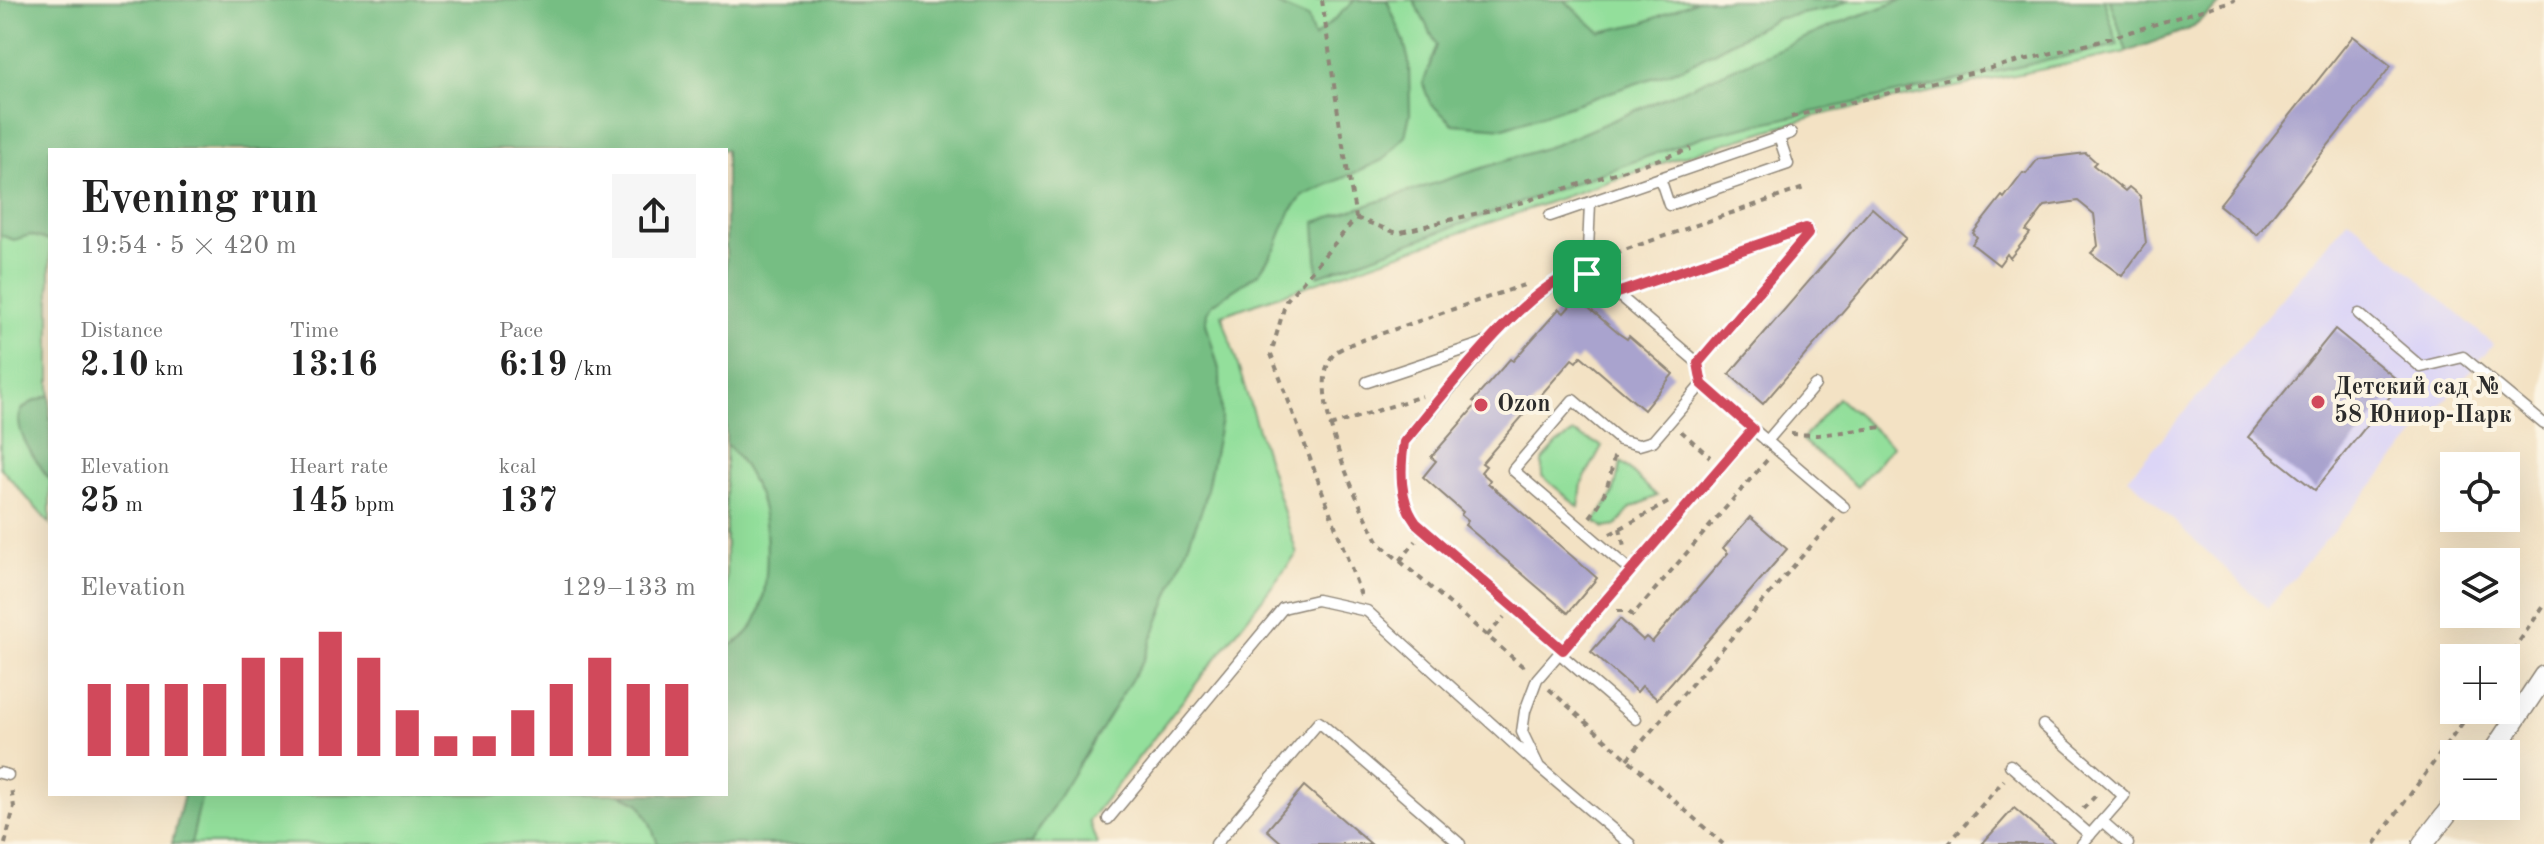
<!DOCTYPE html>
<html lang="en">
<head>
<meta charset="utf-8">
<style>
	:root { --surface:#fff; --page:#f6f6f6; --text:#222; --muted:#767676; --accent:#d1495b }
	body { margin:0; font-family:"Old Standard TT",serif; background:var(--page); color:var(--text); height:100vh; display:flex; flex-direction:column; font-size:30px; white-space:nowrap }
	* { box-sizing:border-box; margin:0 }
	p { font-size:26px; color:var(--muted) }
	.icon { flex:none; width:44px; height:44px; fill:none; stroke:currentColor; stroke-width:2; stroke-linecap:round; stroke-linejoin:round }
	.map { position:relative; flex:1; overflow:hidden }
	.details { position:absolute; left:48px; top:148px; width:680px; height:648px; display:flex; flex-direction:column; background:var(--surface); border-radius:0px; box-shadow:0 8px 32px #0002 }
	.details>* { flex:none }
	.fabs { position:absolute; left:2440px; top:452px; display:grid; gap:16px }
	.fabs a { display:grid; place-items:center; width:80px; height:80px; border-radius:0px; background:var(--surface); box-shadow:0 8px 32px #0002; font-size:40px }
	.pin { position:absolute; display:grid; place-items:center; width:68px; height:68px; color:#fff; margin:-34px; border-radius:16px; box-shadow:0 4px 12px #0006 }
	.round { display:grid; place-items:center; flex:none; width:84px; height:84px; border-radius:0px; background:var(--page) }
	.summary { display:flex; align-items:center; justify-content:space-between; height:136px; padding:0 32px }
	h1 { font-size:44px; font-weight:600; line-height:60px }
	.stats { display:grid; grid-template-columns:repeat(3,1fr); gap:12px; height:136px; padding:8px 32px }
	.stats div { display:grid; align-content:center }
	.stats b { font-size:34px; font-weight:600 }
	.stats small { font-size:22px; font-weight:400 }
	.stats p { font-size:22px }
	.chart { height:224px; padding:16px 32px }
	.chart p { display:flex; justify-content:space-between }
	.chart svg { width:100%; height:144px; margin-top:8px; stroke:var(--accent); stroke-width:6 }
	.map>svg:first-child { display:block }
	.built { fill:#dcd5f6 }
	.green { fill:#93df9b; stroke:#5f8563; stroke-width:2 }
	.forest { fill:#76be83; stroke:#507457; stroke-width:2 }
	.building { fill:#a9a3ce }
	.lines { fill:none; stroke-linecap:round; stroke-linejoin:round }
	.service-casing { stroke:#8f8678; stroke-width:13 }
	.minor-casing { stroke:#8f8678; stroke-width:23 }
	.path { stroke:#8f8678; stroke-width:4; stroke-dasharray:6 6; stroke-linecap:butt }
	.service { stroke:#fff; stroke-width:10 }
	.minor { stroke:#fff; stroke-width:20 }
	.route-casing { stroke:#fff; stroke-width:16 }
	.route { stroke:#d1495b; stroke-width:10 }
	.poi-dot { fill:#d1495b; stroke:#fcf5e5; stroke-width:3 }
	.labels { text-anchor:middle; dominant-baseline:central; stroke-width:8; stroke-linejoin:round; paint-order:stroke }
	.poi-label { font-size:24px; font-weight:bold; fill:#2b2b2b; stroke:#fcf5e5; text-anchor:start }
</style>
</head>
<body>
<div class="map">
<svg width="2544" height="844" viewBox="0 0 2544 844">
	<rect width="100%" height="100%" fill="#fcf5e5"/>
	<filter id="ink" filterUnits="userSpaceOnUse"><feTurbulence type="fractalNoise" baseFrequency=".0125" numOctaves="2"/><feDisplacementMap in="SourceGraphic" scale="16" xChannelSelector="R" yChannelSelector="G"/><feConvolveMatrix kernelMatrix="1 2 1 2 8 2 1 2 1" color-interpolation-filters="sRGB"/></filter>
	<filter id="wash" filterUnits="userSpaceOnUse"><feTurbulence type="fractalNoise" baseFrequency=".006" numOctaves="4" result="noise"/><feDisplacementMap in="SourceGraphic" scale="32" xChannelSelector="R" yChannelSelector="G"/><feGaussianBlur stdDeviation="1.8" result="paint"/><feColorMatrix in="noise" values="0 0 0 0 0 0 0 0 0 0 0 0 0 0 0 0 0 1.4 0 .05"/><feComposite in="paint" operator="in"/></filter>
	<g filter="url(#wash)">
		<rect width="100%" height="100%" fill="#f3e2c4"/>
		<polygon class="built" points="2349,219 2493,344 2268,608 2128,478"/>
		<g class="green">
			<polygon points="0,0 2110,0 2127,52 1819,115 1677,158 1222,315 1297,554 1089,821 1097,844 172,844 184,794 726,794 726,150 50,150 50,524 0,467"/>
			<polygon points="1838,398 1893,446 1857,487 1802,440"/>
			<polygon points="1574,433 1602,446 1582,483 1579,507 1542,476 1542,461 1557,444"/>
			<polygon points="1621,462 1657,496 1631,508 1616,526 1604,528 1595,521 1613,495"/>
		</g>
		<g class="forest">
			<path d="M0,0H1266L1308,18L1314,38L1355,0H1387L1404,41L1409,62L1410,114L1405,136L1383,160L1303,196L1290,212L1276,247L1259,273L1213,304L1207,312L1206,323L1220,373L1221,419L1204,504L1144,659L1030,844H658L649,821L639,803L620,794H726V648C738,642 747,636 754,624C770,597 770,526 759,496C751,477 741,458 726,444V150H50V241L30,235L14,240L0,235Z"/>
			<polygon points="1413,0 1564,0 1600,32 1643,23 1697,0 1850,0 1833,8 1775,19 1685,67 1504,128 1453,124 1430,103 1423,84 1437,45"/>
			<polygon points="1902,0 2104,0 2118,45 1704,136 1318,276 1315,222 1557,144 1844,21"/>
			<polygon points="2110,0 2225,0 2191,28 2127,52"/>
			<path d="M50,395V480C39,464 10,429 22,410C27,402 41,399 50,395Z"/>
			<polygon points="184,794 202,794 191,844 172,844"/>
		</g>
		<g id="blocks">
			<g class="building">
				<polygon points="2353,36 2391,66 2257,235 2219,205"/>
				<polygon points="2086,153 2096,162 2093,165 2125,191 2129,187 2140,196 2146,243 2122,276 2091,253 2098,246 2094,214 2078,201 2045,206 2026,231 2030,233 2010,258 2007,254 1999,265 1972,244 1977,237 1973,233 2002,196 2004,198 2023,173 2026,174 2038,159"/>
				<polygon points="1872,208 1906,238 1763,404 1729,374"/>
				<polygon points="1577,298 1618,333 1627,339 1629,336 1673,374 1644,410 1581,356 1576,362 1572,359 1482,463 1486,466 1481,472 1490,480 1488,483 1597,578 1568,613 1465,525 1468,521 1461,515 1463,512 1423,477 1436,461 1431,457 1477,404 1473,401 1510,359 1513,361 1559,309 1564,313"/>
				<polygon points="2335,329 2401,383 2315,490 2248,437"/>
				<polygon points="1750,517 1787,549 1657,699 1642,686 1637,692 1591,652 1620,619 1643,640 1646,637 1652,642 1728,553 1723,548"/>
				<polygon points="1304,786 1371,844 1283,844 1267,830"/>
				<polygon points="2014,808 2056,844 1982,844"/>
			</g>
		</g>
	</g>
	<g filter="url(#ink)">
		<use href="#blocks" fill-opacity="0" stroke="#8f8678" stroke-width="2"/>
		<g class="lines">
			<defs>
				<g id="service">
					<polyline points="1660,178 1669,205 1788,164 1779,137"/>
					<polyline points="1550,216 1791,133"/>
					<polyline points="1587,274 1590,203"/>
					<polyline points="1617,293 1806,228 1808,234 1698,363"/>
					<polyline points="2359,314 2421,367 2463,357 2544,424"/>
					<polyline points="1367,382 1490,341"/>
					<polyline points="1767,441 1815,385"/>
					<polyline points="1631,571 1513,470 1573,400 1620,440 1639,445 1653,441 1702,384 1753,429"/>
					<path d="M1563,650L1416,523C1399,500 1399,469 1404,442L1518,310L1562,278L1579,273L1595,275L1698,363L1702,384"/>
					<polyline points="1560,654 1636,719"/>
					<polyline points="2043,725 2124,796 2102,821"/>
					<polyline points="2010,765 2090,835"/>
					<polyline points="0,773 8,775"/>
					<polyline points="1108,819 1283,608 1317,600 1367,611 1534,762"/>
					<polyline points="1216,844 1319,722 1460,844"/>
					<polyline points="1630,844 1539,767 1522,732 1525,711 1537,679 1753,429 1844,507"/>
					<polyline points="2082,844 2102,821 2128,844"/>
				</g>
				<g id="minor">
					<polyline points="2492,754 2544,676"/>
					<polyline points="2423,844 2454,804"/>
				</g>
			</defs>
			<use href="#service" class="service-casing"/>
			<use href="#minor" class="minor-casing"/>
			<g class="path">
				<polyline points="1322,0 1341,134 1356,218 1286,301 1271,354 1361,595"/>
				<polyline points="1791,117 2097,42 2235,0"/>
				<polyline points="1356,218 1397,233 1523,202 1691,149"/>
				<polyline points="1604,257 1804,188"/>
				<path d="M1524,285L1351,344C1346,347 1339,349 1335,353C1301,386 1360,509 1380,544L1527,670"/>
				<polyline points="1330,426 1422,396"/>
				<polyline points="1681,431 1710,457"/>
				<polyline points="1791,434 1818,435 1882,427"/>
				<path d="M1590,517C1607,496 1610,478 1615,452"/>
				<polyline points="1620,528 1624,546"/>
				<polyline points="1610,534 1669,502"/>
				<polyline points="1400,561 1416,541"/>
				<polyline points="1617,611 1627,611 1633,615 1767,460"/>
				<polyline points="1487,636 1504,617"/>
				<polyline points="2506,661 2544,605"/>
				<polyline points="1549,689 1723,844"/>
				<polyline points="1627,759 1835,518"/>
				<polyline points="2083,809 2099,792"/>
				<polyline points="5,844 14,807 11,788"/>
				<polyline points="1948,844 2004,780"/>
				<polyline points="2374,844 2472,710"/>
			</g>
			<use href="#service" class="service"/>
			<use href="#minor" class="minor"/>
		</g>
	</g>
	<g class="lines" filter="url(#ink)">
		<defs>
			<path id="route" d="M1806,228L1808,234L1698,363L1702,384L1753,429L1563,650L1416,523C1399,500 1400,469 1404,442C1436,405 1534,273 1581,273C1597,273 1606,283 1617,293Z"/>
		</defs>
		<use href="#route" class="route-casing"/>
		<use href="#route" class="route"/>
	</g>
	<g class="poi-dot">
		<circle cx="2318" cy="402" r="8"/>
		<circle cx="1481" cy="405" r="8"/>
	</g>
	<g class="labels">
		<g class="poi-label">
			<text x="2334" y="388">Детский сад №<tspan x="2334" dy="28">58 Юниор-Парк</tspan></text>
			<text x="1497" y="405">Ozon</text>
		</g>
	</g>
</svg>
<div class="fabs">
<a><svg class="icon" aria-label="locate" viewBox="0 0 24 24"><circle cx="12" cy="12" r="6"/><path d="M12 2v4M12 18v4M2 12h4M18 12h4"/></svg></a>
<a><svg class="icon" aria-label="layers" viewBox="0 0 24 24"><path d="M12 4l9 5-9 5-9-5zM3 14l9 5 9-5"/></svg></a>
<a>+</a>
<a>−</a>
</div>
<div class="pin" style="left:1587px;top:274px;background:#1e9e55"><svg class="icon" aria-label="arrive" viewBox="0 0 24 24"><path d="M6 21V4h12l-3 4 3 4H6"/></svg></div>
<section class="details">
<div class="summary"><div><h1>Evening run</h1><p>19:54 · 5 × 420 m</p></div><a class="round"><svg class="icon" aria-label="share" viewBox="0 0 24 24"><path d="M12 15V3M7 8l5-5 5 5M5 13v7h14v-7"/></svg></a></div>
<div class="stats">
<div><p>Distance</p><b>2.10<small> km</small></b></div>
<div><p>Time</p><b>13:16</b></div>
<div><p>Pace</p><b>6:19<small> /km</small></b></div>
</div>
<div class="stats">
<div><p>Elevation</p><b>25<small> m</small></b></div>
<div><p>Heart rate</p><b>145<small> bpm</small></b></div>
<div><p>kcal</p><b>137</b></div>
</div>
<div class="chart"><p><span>Elevation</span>129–133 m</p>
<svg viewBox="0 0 160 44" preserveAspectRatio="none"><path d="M5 44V22M15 44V22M25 44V22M35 44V22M45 44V14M55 44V14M65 44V6M75 44V14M85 44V30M95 44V38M105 44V38M115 44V30M125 44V22M135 44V14M145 44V22M155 44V22"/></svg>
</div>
</section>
</div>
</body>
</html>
